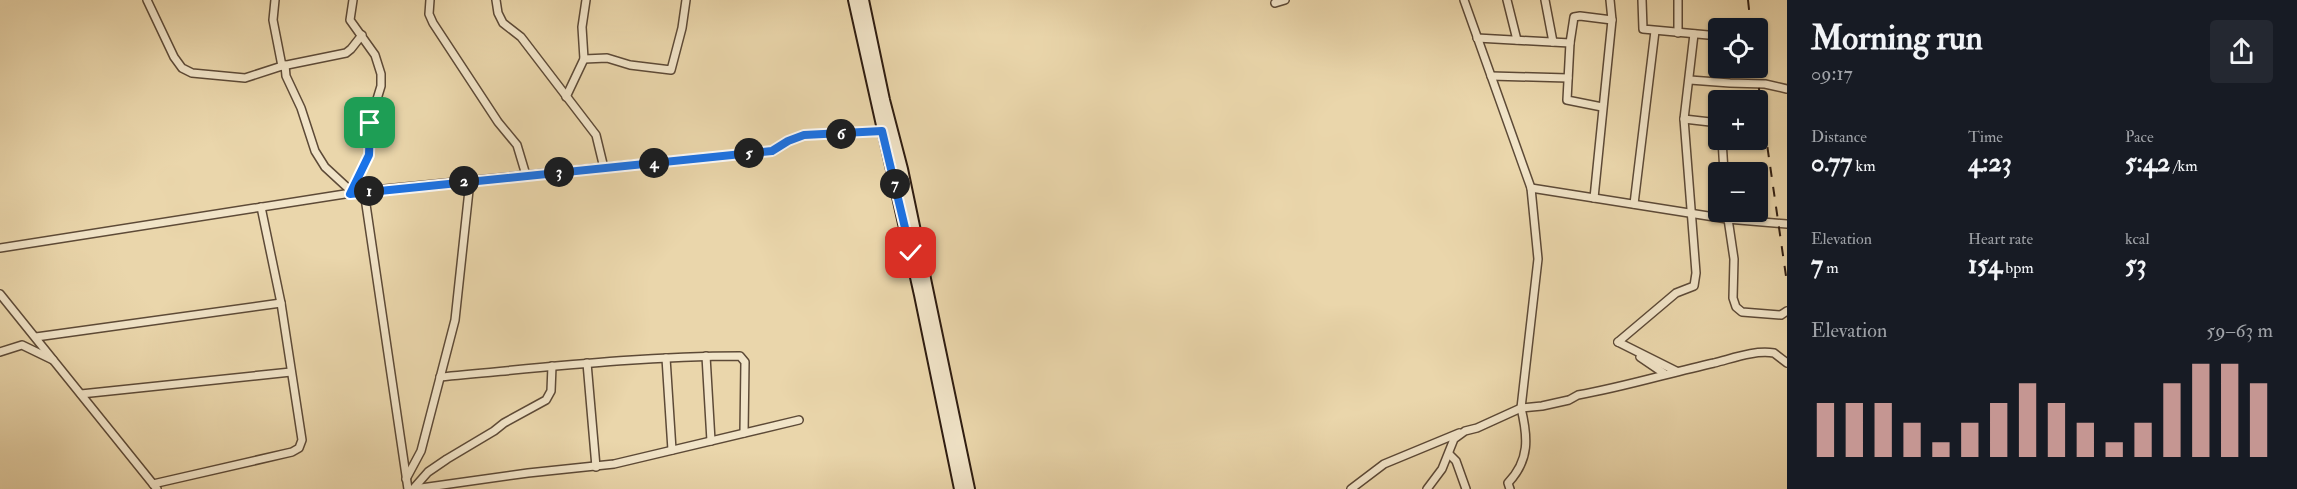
<!DOCTYPE html>
<html lang="en">
<head>
<meta charset="utf-8">
<style>
	:root { --surface:#171b24; --page:#242831; --text:#f1f3f6; --muted:#9ea1a6; --accent:#c59692 }
	body { margin:0; font-family:"IM FELL Double Pica",serif; background:var(--page); color:var(--text); height:100vh; display:flex; flex-direction:column; font-size:22px; white-space:nowrap }
	* { box-sizing:border-box; margin:0 }
	p { font-size:20px; color:var(--muted) }
	.icon { flex:none; width:33px; height:33px; fill:none; stroke:currentColor; stroke-width:2; stroke-linecap:round; stroke-linejoin:round }
	.map { position:relative; flex:1; overflow:hidden }
	.side { display:flex; flex-direction:column; background:var(--surface); width:510px }
	.side>* { flex:none }
	.tools { position:absolute; left:1708px; top:18px; display:grid; gap:12px }
	.tools a { display:grid; place-items:center; width:60px; height:60px; border-radius:6px; background:var(--surface); box-shadow:0 2px 4px #0004; font-size:30px }
	.pin { position:absolute; display:grid; place-items:center; width:51px; height:51px; color:#fff; margin:-26px; border-radius:12px; box-shadow:0 3px 9px #0006 }
	.km { position:absolute; width:30px; height:30px; margin:-15px; border-radius:50%; background:#222; color:#fff; font-size:16px; line-height:30px; text-align:center }
	.round { display:grid; place-items:center; flex:none; width:63px; height:63px; border-radius:6px; background:var(--page) }
	.overview { display:flex; align-items:center; justify-content:space-between; height:102px; padding:0 24px }
	h1 { font-size:33px; font-weight:700; line-height:45px }
	.stats { display:grid; grid-template-columns:repeat(3,1fr); gap:9px; height:102px; padding:6px 24px }
	.stats div { display:grid; align-content:center }
	.stats b { font-size:26px; font-weight:700 }
	.stats small { font-size:16px; font-weight:400 }
	.stats p { font-size:16px }
	.chart { height:168px; padding:12px 24px }
	.chart p { display:flex; justify-content:space-between }
	.chart svg { width:100%; height:108px; margin-top:6px; stroke:var(--accent); stroke-width:6 }
	main { display:flex; flex:1; min-height:0 }
	.map>svg:first-child { display:block }
	.lines { fill:none; stroke-linecap:round; stroke-linejoin:round }
	.street-casing { stroke:#5d4a37; stroke-width:10 }
	.secondary-casing { stroke:#2e1c10; stroke-width:14 }
	.street { stroke:#f1e4c8; stroke-width:7 }
	.secondary { stroke:#f1e4c8; stroke-width:10 }
	.rail { stroke:#2e1c10; stroke-width:2; stroke-dasharray:10 10; stroke-linecap:butt }
	.route-casing { stroke:#fff; stroke-width:12 }
	.route { stroke:#1a73e8; stroke-width:8 }
</style>
</head>
<body>
<main>
<div class="map">
<svg width="1787" height="489" viewBox="0 0 1787 489">
	<rect width="100%" height="100%" fill="#ead6ab"/>
	<filter id="stains"><feTurbulence type="fractalNoise" baseFrequency=".00333" numOctaves="4"/><feColorMatrix values="0 0 0 0 .2 0 0 0 0 .09 0 0 0 0 .02 0 0 0 .5 -.17"/></filter>
	<radialGradient id="worn" r=".72"><stop offset=".6" stop-color="#630" stop-opacity="0"/><stop offset="1" stop-color="#630" stop-opacity=".3"/></radialGradient>
	<g class="lines">
		<defs>
			<g id="street">
				<polyline points="147,0 174,57 182,68 192,73 245,78 282,66 346,53 351,49 362,35"/>
				<polyline points="275,0 273,20 282,66"/>
				<polyline points="430,0 429,14 433,23 498,122 517,145 526,175"/>
				<polyline points="496,0 498,13 503,23 521,37 596,135 604,168"/>
				<path d="M1464,0L1531,188L1538,259L1521,408C1528,437 1530,460 1508,483L1510,489"/>
				<polyline points="1507,0 1517,40"/>
				<polyline points="1545,0 1553,42"/>
				<polyline points="1642,0 1643,29 1719,36"/>
				<polyline points="1678,0 1678,33"/>
				<polyline points="1275,3 1285,0"/>
				<polyline points="1477,38 1570,43"/>
				<polyline points="584,59 607,58 630,65 671,70 682,28 686,0"/>
				<polyline points="285,65 286,76 301,108 315,151 325,167 351,191"/>
				<polyline points="1491,76 1568,78"/>
				<polyline points="1690,80 1730,83 1765,84 1787,89"/>
				<polyline points="566,97 584,59 582,27 586,0"/>
				<polyline points="1602,107 1567,100 1570,43 1574,17 1580,16 1612,20 1610,0"/>
				<polyline points="1684,119 1719,123"/>
				<polyline points="1722,140 1724,172"/>
				<polyline points="1531,188 1727,219 1787,224"/>
				<polyline points="364,191 408,489"/>
				<polyline points="350,194 369,155 370,122 381,86 381,74 375,55 350,20 353,0"/>
				<polyline points="1594,198 1612,20"/>
				<polyline points="1634,204 1655,31"/>
				<polyline points="1727,212 1734,259 1733,298 1736,307 1742,312 1781,315 1787,311"/>
				<polyline points="0,248 364,191 772,151 788,141 804,135 882,131"/>
				<polyline points="0,294 157,489"/>
				<polyline points="36,337 281,303"/>
				<polyline points="1618,342 1676,293 1694,286 1696,273 1684,119 1694,34"/>
				<polyline points="1618,342 1676,371"/>
				<polyline points="0,352 22,345 53,360"/>
				<polyline points="706,356 711,441"/>
				<polyline points="1640,357 1665,374"/>
				<polyline points="666,358 672,450"/>
				<polyline points="587,363 596,467"/>
				<path d="M440,377C540,368 640,356 740,356L745,362L744,433"/>
				<polyline points="81,394 291,372"/>
				<polyline points="1449,454 1456,461 1466,489"/>
				<polyline points="406,479 421,451 455,320 470,181"/>
				<polyline points="153,484 292,452 299,448 302,440 281,303 261,207"/>
				<polyline points="413,489 428,472 447,459 494,431 504,423 546,400 551,391 552,366"/>
				<polyline points="414,489 528,473 614,464 799,420"/>
				<polyline points="1351,489 1384,464 1459,433"/>
				<path d="M1427,489L1442,469L1454,439L1465,431L1477,428L1521,408L1542,406L1569,400L1578,395C1624,387 1669,373 1714,363C1734,358 1754,350 1774,353L1787,363"/>
			</g>
			<g id="secondary">
				<polyline points="854,0 920,295 960,489"/>
				<polyline points="863,0 884,100 902,169 969,489"/>
			</g>
		</defs>
		<use href="#street" class="street-casing"/>
		<use href="#secondary" class="secondary-casing"/>
		<use href="#street" class="street"/>
		<use href="#secondary" class="secondary"/>
		<g class="rail">
			<polyline points="1748,0 1751,28"/>
			<polyline points="1756,68 1787,283"/>
		</g>
	</g>
	<g class="lines">
		<defs>
			<polyline id="route" points="370,123 369,155 350,194 772,151 788,141 804,135 882,131 911,253"/>
		</defs>
		<use href="#route" class="route-casing"/>
		<use href="#route" class="route"/>
	</g>
	<rect width="100%" height="100%" filter="url(#stains)"/>
	<rect width="100%" height="100%" fill="url(#worn)"/>
</svg>
<div class="tools">
<a><svg class="icon" aria-label="locate" viewBox="0 0 24 24"><circle cx="12" cy="12" r="6"/><path d="M12 2v4M12 18v4M2 12h4M18 12h4"/></svg></a>
<a>+</a>
<a>−</a>
</div>
<div class="pin" style="left:370px;top:123px;background:#1e9e55"><svg class="icon" aria-label="arrive" viewBox="0 0 24 24"><path d="M6 21V4h12l-3 4 3 4H6"/></svg></div>
<div class="pin" style="left:911px;top:253px;background:#d93025"><svg class="icon" aria-label="check" viewBox="0 0 24 24"><path d="M5 12l5 5 9-10"/></svg></div>
<b class="km" style="left:369px;top:191px">1</b>
<b class="km" style="left:464px;top:181px">2</b>
<b class="km" style="left:559px;top:172px">3</b>
<b class="km" style="left:654px;top:163px">4</b>
<b class="km" style="left:749px;top:153px">5</b>
<b class="km" style="left:841px;top:134px">6</b>
<b class="km" style="left:895px;top:184px">7</b>
</div>
<section class="side">
<div class="overview"><div><h1>Morning run</h1><p>09:17</p></div><a class="round"><svg class="icon" aria-label="share" viewBox="0 0 24 24"><path d="M12 15V3M7 8l5-5 5 5M5 13v7h14v-7"/></svg></a></div>
<div class="stats">
<div><p>Distance</p><b>0.77<small> km</small></b></div>
<div><p>Time</p><b>4:23</b></div>
<div><p>Pace</p><b>5:42<small> /km</small></b></div>
</div>
<div class="stats">
<div><p>Elevation</p><b>7<small> m</small></b></div>
<div><p>Heart rate</p><b>154<small> bpm</small></b></div>
<div><p>kcal</p><b>53</b></div>
</div>
<div class="chart"><p><span>Elevation</span>59–63 m</p>
<svg viewBox="0 0 160 44" preserveAspectRatio="none"><path d="M5 44V22M15 44V22M25 44V22M35 44V30M45 44V38M55 44V30M65 44V22M75 44V14M85 44V22M95 44V30M105 44V38M115 44V30M125 44V14M135 44V6M145 44V6M155 44V14"/></svg>
</div>
</section>
</main>
</body>
</html>
